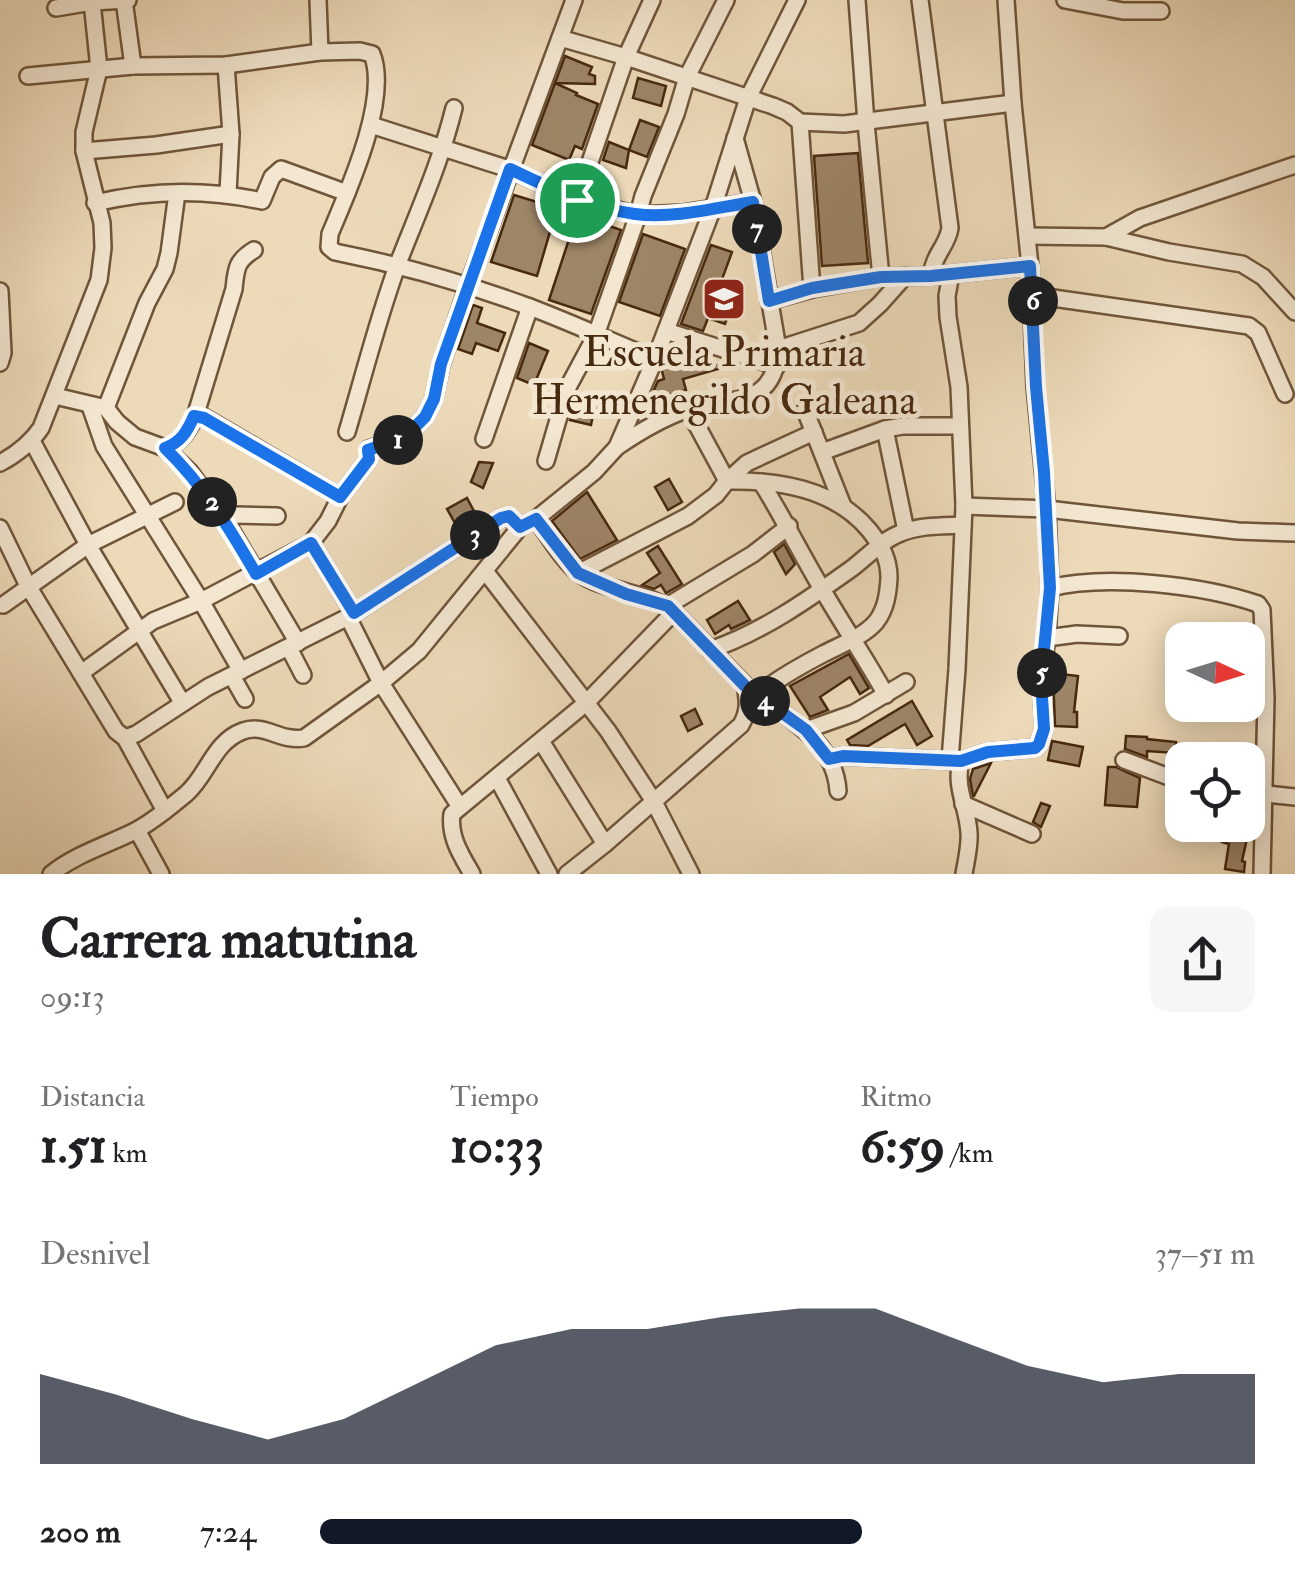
<!DOCTYPE html>
<html lang="es">
<head>
<meta charset="utf-8">
<style>
	:root { --surface:#fff; --page:#f6f6f6; --text:#202124; --muted:#757577; --accent:#111827 }
	body { margin:0; font-family:"IM FELL Double Pica",serif; background:var(--page); color:var(--text); height:100vh; display:flex; flex-direction:column; font-size:38px; white-space:nowrap }
	* { box-sizing:border-box; margin:0 }
	p { font-size:32px; color:var(--muted) }
	.icon { flex:none; width:55px; height:55px; fill:none; stroke:currentColor; stroke-width:2; stroke-linecap:round; stroke-linejoin:round }
	.map { position:relative; height:874px; overflow:hidden }
	.drawer { display:flex; flex-direction:column; background:var(--surface); flex:1 }
	.drawer>* { flex:none }
	.needle { width:65px; rotate:94deg }
	.fabs { position:absolute; left:1165px; top:622px; display:grid; gap:20px }
	.fabs a { display:grid; place-items:center; width:100px; height:100px; border-radius:20px; background:var(--surface); box-shadow:0 5px 25px #0003; font-size:50px }
	.pin { position:absolute; display:grid; place-items:center; width:85px; height:85px; color:#fff; margin:-42px; border:5px solid #fff; border-radius:50%; box-shadow:0 2px 10px #0007 }
	.km { position:absolute; width:50px; height:50px; margin:-25px; border-radius:50%; background:#222; color:#fff; font-size:28px; line-height:50px; text-align:center }
	.round { display:grid; place-items:center; flex:none; width:105px; height:105px; border-radius:20px; background:var(--page) }
	.headline { display:flex; align-items:center; justify-content:space-between; height:170px; padding:0 40px }
	h1 { font-size:55px; font-weight:700; line-height:75px }
	.stats { display:grid; grid-template-columns:repeat(3,1fr); gap:15px; height:170px; padding:10px 40px }
	.stats div { display:grid; align-content:center }
	.stats b { font-size:50px; font-weight:700 }
	.stats small { font-size:28px; font-weight:400 }
	.stats p { font-size:28px }
	.chart { height:280px; padding:20px 40px }
	.chart p { display:flex; justify-content:space-between }
	.chart svg { width:100%; height:180px; margin-top:10px; fill:var(--accent); opacity:.7 }
	ul { padding:0 40px; list-style:none; font-size:32px }
	li { display:grid; grid-template-columns:160px 120px 1fr; align-items:center; height:75px }
	li i { height:25px; border-radius:12px; background:var(--accent) }
	.map>svg:first-child { display:block }
	.building { fill:#9d8567; stroke:#47290e; stroke-width:2.5 }
	.lines { fill:none; stroke-linecap:round; stroke-linejoin:round }
	.minor-casing { stroke:#705539; stroke-width:20 }
	.minor { stroke:#f3e7d2; stroke-width:15 }
	.route-casing { stroke:#fff; stroke-width:20 }
	.route { stroke:#1a73e8; stroke-width:12 }
	.labels { text-anchor:middle; dominant-baseline:central; stroke-width:10; stroke-linejoin:round; paint-order:stroke }
	.poi-label { font-size:42px; fill:#47290e; stroke:#f3e7d2 }
</style>
</head>
<body>
<div class="map">
<svg width="1295" height="874" viewBox="0 0 1295 874">
	<rect width="100%" height="100%" fill="#eddab9"/>
	<filter id="stains"><feTurbulence type="fractalNoise" baseFrequency=".002" numOctaves="4"/><feColorMatrix values="0 0 0 0 .2 0 0 0 0 .09 0 0 0 0 .02 0 0 0 .5 -.17"/></filter>
	<radialGradient id="worn" r=".72"><stop offset=".6" stop-color="#630" stop-opacity="0"/><stop offset="1" stop-color="#630" stop-opacity=".3"/></radialGradient>
	<g class="building">
		<polygon points="565,56 592,67 589,74 595,76 595,84 555,83"/>
		<polygon points="638,78 666,86 661,106 633,98"/>
		<polygon points="555,83 577,93 576,95 598,104 582,149 575,146 569,160 532,145"/>
		<polygon points="640,120 659,127 647,157 629,150"/>
		<polygon points="609,142 629,150 626,168 603,160"/>
		<polygon points="858,153 868,263 822,266 814,156"/>
		<polygon points="514,195 557,208 537,276 491,262"/>
		<polygon points="577,215 621,230 591,314 549,300"/>
		<polygon points="643,234 685,249 660,316 619,302"/>
		<polygon points="711,245 732,252 714,301 731,306 725,324 708,318 703,331 681,324"/>
		<polygon points="473,305 482,308 477,323 505,333 498,351 476,343 472,354 458,349"/>
		<polygon points="529,343 548,351 534,385 517,378"/>
		<polygon points="677,349 690,350 689,362 728,366 683,379 686,390 669,395 672,403 653,412 649,401 658,381 664,379 662,371 665,365 676,362"/>
		<polygon points="604,392 622,398 615,417 597,411"/>
		<polygon points="574,406 594,410 591,425 570,420"/>
		<polygon points="479,462 493,463 483,488 471,482"/>
		<polygon points="669,479 682,502 668,510 655,487"/>
		<polygon points="587,492 617,540 580,559 552,521"/>
		<polygon points="467,498 475,513 455,523 447,509"/>
		<polygon points="784,544 795,564 786,574 774,552"/>
		<polygon points="658,546 682,584 666,593 661,585 654,589 642,585 660,573 647,553"/>
		<polygon points="738,601 750,620 731,629 729,625 715,634 707,620"/>
		<polygon points="849,654 869,688 860,694 850,677 820,697 828,710 810,717 790,686"/>
		<polygon points="1053,673 1078,676 1074,712 1077,712 1077,727 1055,726"/>
		<polygon points="912,701 932,736 917,745 905,724 868,746 850,745 847,740"/>
		<polygon points="695,709 702,724 688,731 681,716"/>
		<polygon points="1126,736 1147,737 1147,739 1176,742 1175,753 1147,751 1147,757 1125,749"/>
		<polygon points="1052,741 1083,747 1079,766 1048,760"/>
		<polygon points="991,763 974,796 973,796 970,779 973,769"/>
		<polygon points="1108,767 1116,767 1140,778 1137,807 1105,805"/>
		<polygon points="1041,803 1050,806 1041,827 1033,822"/>
		<polygon points="1225,829 1248,834 1242,861 1245,862 1244,872 1225,869 1229,844 1222,842"/>
	</g>
	<g class="lines">
		<defs>
			<g id="minor">
				<polyline points="124,0 133,66"/>
				<polyline points="318,0 320,52"/>
				<polyline points="857,0 866,123 881,277"/>
				<path d="M920,0L950,228C947,247 934,253 931,276"/>
				<polyline points="1065,0 1123,11 1161,11"/>
				<polyline points="56,8 92,2 128,0"/>
				<polyline points="560,38 626,57 773,106 787,112 800,122 844,124 1013,103"/>
				<polyline points="226,65 231,134 228,193"/>
				<path d="M28,76L133,66L226,65L320,52L360,51L372,54C390,99 348,191 330,234L329,247L335,252C401,265 464,283 527,306C570,322 613,342 655,359"/>
				<polyline points="800,122 812,289"/>
				<polyline points="371,125 509,169 577,200 638,215 684,213 753,202"/>
				<polyline points="84,151 156,145 231,134"/>
				<polyline points="577,200 626,57 652,0"/>
				<path d="M95,203C149,190 207,189 262,201L272,177L281,169L347,193"/>
				<polyline points="1027,236 1106,237 1169,252 1242,264 1263,277 1295,312"/>
				<polyline points="1106,237 1140,218 1295,165"/>
				<polyline points="0,291 3,353 0,363"/>
				<polyline points="1032,295 1249,326 1258,333 1285,394"/>
				<polyline points="769,301 812,289 881,277 931,276 1030,266"/>
				<polyline points="666,331 777,366"/>
				<polyline points="778,349 859,323 880,304 905,276"/>
				<polyline points="55,396 106,408 117,422 135,437 165,448 190,472 224,518 298,643"/>
				<polyline points="90,406 104,446 201,601 241,671"/>
				<polyline points="106,408 147,303 165,269 169,253 177,193"/>
				<path d="M688,409L727,481C777,480 835,489 869,530C881,545 889,558 889,578C888,594 886,609 876,622C863,637 840,645 823,654C800,666 777,679 757,695"/>
				<polyline points="805,410 843,506"/>
				<polyline points="195,417 204,417 340,497"/>
				<polyline points="885,429 906,531"/>
				<path d="M347,432C364,375 378,317 399,261C419,210 441,161 454,108"/>
				<polyline points="484,439 530,307"/>
				<polyline points="32,441 88,545 182,702"/>
				<path d="M617,447C639,432 660,419 686,410C729,396 775,410 778,349L753,202L735,138"/>
				<path d="M165,448C182,442 187,432 195,417L234,289C236,269 236,261 254,250"/>
				<polyline points="822,452 885,429 903,426 960,426"/>
				<polyline points="546,461 567,389 596,335 638,215 643,196 676,114 687,77 726,0"/>
				<path d="M0,463C17,454 30,444 41,428L99,280L103,248L102,223L84,151V132L99,69L92,2"/>
				<path d="M761,482C783,517 801,554 822,589C843,625 866,659 886,695"/>
				<polyline points="964,506 1047,509 1238,531 1295,533"/>
				<polyline points="224,518 236,515 277,516"/>
				<path d="M536,519C548,535 564,563 580,574C606,592 652,593 674,612L745,685C748,701 749,711 741,725L605,844L567,874"/>
				<polyline points="0,528 28,586 116,731 125,738 165,811"/>
				<polyline points="311,543 354,613"/>
				<polyline points="485,571 608,731 653,800 691,874"/>
				<polyline points="578,573 688,516 716,495 727,481 747,463 814,432"/>
				<path d="M1050,588C1107,574 1202,585 1258,604L1262,610L1266,698L1262,874"/>
				<polyline points="3,605 88,545 175,502"/>
				<polyline points="667,606 753,554 789,526"/>
				<polyline points="348,617 381,683 460,807"/>
				<polyline points="1047,638 1077,634 1119,636"/>
				<polyline points="289,648 303,675"/>
				<path d="M710,650C762,632 806,601 851,569C867,557 882,540 901,533C921,525 942,526 963,525"/>
				<polyline points="81,673 153,621 201,601 311,543 328,521 340,497 369,459 369,449 405,437 425,417 434,399 441,365 468,286 574,0"/>
				<polyline points="232,676 245,699"/>
				<path d="M752,691C787,718 835,741 838,791"/>
				<polyline points="806,730 854,713 906,682"/>
				<polyline points="125,738 136,734 208,687 348,617 501,518 509,517 520,527"/>
				<polyline points="541,741 605,844"/>
				<polyline points="829,759 843,756 961,761 988,752 1035,748 1039,744 1044,729 1041,680 1047,638 1050,588 1047,509 1035,387 1030,266 1013,103 1006,0"/>
				<polyline points="950,760 957,669 964,506 959,387 948,317 947,296 951,274"/>
				<polyline points="1124,760 1182,782"/>
				<path d="M961,761C954,787 968,808 969,833C970,846 966,861 964,874"/>
				<polyline points="497,778 549,874"/>
				<polyline points="1248,792 1295,797"/>
				<polyline points="963,804 1032,834"/>
				<polyline points="137,830 161,874"/>
				<path d="M51,874C76,854 107,845 135,831C154,821 170,807 186,794C208,775 213,742 243,731C265,723 280,742 304,738L381,683L419,651L520,527L536,519L594,472L617,447L655,359L713,208L748,98L797,0"/>
				<path d="M472,874C461,855 449,837 452,814L586,703L674,612"/>
			</g>
		</defs>
		<use href="#minor" class="minor-casing"/>
		<use href="#minor" class="minor"/>
	</g>
	<g class="lines">
		<defs>
			<path id="route" d="M510,169C550,188 590,208 635,214C673,219 715,208 753,202L769,301L812,288L881,277L931,276L1030,266L1036,387L1044,472L1050,588L1041,680L1044,729L1039,744L1035,748L988,752L961,761L843,756L829,759L806,730L745,686L668,606L626,594L578,573L536,519L520,527L509,516L501,518L354,613L311,543L256,574C229,527 203,485 165,448C181,442 187,432 194,416L204,418L340,497L369,459L368,450L405,437L425,417L434,399L441,364Z"/>
		</defs>
		<use href="#route" class="route-casing"/>
		<use href="#route" class="route"/>
	</g>
	<defs>
		<symbol id="school-square" viewBox="-11 -11 22 22"><rect x="-9" y="-9" width="18" height="18" rx="4" fill="#8f2418" stroke="#f3e7d2"/><path d="M0-5L7-2L0 1L-7-2ZM-4 1L0 2.5L4 1V4Q0 6-4 4Z" fill="#fff"/></symbol>
	</defs>
	<g fill-rule="evenodd">
		<use href="#school-square" x="699" y="274" width="50" height="50"/>
	</g>
	<g class="labels">
		<g class="poi-label">
			<text x="724" y="353">Escuela Primaria<tspan x="724" dy="48">Hermenegildo Galeana</tspan></text>
		</g>
	</g>
	<rect width="100%" height="100%" filter="url(#stains)"/>
	<rect width="100%" height="100%" fill="url(#worn)"/>
</svg>
<div class="fabs">
<a><svg class="needle" viewBox="-14 -14 28 28"><path d="M0-13l5 13h-10z" fill="#e53935"/><path d="M0 13l5-13h-10z" fill="#757577"/></svg></a>
<a><svg class="icon" aria-label="locate" viewBox="0 0 24 24"><circle cx="12" cy="12" r="6"/><path d="M12 2v4M12 18v4M2 12h4M18 12h4"/></svg></a>
</div>
<div class="pin" style="left:577px;top:200px;background:#1e9e55"><svg class="icon" aria-label="arrive" viewBox="0 0 24 24"><path d="M6 21V4h12l-3 4 3 4H6"/></svg></div>
<b class="km" style="left:398px;top:440px">1</b>
<b class="km" style="left:212px;top:502px">2</b>
<b class="km" style="left:475px;top:535px">3</b>
<b class="km" style="left:765px;top:701px">4</b>
<b class="km" style="left:1042px;top:673px">5</b>
<b class="km" style="left:1033px;top:301px">6</b>
<b class="km" style="left:757px;top:229px">7</b>
</div>
<section class="drawer">
<div class="headline"><div><h1>Carrera matutina</h1><p>09:13</p></div><a class="round"><svg class="icon" aria-label="share" viewBox="0 0 24 24"><path d="M12 15V3M7 8l5-5 5 5M5 13v7h14v-7"/></svg></a></div>
<div class="stats">
<div><p>Distancia</p><b>1.51<small> km</small></b></div>
<div><p>Tiempo</p><b>10:33</b></div>
<div><p>Ritmo</p><b>6:59<small> /km</small></b></div>
</div>
<div class="chart"><p><span>Desnivel</span>37–51 m</p>
<svg viewBox="0 0 160 44" preserveAspectRatio="none"><path d="M0 44V22L10 27L20 33L30 38L40 33L50 24L60 15L70 11L80 11L90 8L100 6L110 6L120 13L130 20L140 24L150 22L160 22V44z"/></svg>
</div>
<ul>
<li><b>200 m</b>7:24<i style="width:58%"></i></li>
</ul>
</section>
</body>
</html>
